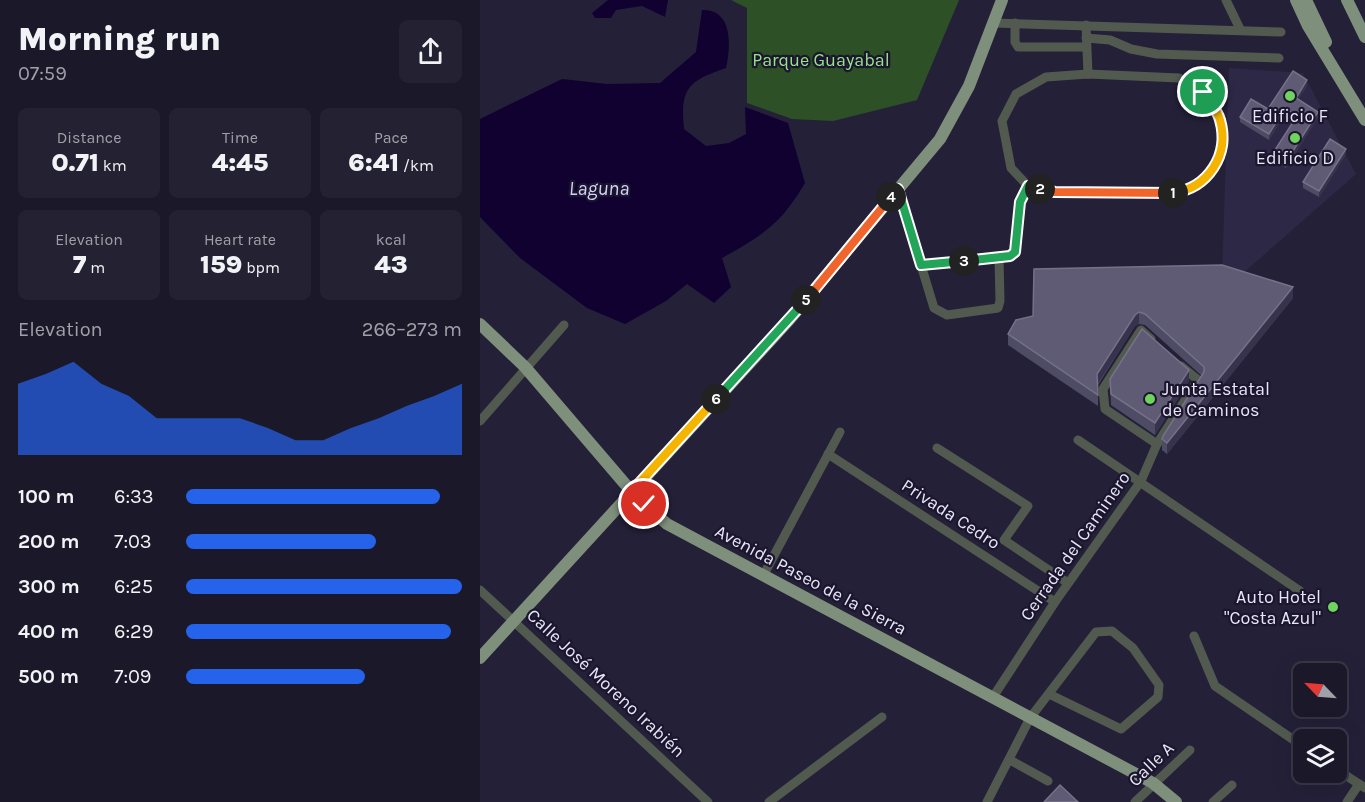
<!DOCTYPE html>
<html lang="en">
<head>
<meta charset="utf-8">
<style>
	:root { --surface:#1b182a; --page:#242132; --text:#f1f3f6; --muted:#a0a0a8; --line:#393747; --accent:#2563eb }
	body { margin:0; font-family:Karla,sans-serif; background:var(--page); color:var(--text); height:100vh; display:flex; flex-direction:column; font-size:22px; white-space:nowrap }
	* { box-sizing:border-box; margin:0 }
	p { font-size:20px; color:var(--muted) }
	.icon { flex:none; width:33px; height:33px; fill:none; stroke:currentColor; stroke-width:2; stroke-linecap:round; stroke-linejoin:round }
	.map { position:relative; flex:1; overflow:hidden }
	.panel { display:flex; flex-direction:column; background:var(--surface); width:480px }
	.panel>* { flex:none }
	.needle { width:39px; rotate:295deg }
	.tools { position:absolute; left:813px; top:663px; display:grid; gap:12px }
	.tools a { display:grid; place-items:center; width:54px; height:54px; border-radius:9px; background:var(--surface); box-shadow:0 6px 24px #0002,0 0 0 2px var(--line); font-size:30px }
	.pin { position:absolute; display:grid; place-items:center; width:51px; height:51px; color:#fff; margin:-26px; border:3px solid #fff; border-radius:50%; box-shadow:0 2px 6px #0007 }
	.km { position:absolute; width:30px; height:30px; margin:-15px; border-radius:50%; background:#222; color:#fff; font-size:16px; line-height:30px; text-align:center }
	.round { display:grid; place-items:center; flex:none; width:63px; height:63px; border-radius:9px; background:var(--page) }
	.headline { display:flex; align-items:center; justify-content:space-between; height:102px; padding:0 18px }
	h1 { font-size:33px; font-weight:800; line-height:45px }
	.figures { display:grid; grid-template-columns:repeat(3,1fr); gap:9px; height:102px; padding:6px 18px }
	.figures div { display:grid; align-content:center; border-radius:9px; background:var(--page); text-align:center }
	.figures b { font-size:26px; font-weight:800 }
	.figures small { font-size:16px; font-weight:400 }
	.figures p { font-size:16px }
	.chart { height:168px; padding:12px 18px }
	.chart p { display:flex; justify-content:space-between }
	.chart svg { width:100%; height:108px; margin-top:6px; fill:var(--accent); opacity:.7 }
	ul { padding:0 18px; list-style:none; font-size:20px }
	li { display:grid; grid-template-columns:96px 72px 1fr; align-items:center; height:45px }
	li i { height:15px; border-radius:8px; background:var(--accent) }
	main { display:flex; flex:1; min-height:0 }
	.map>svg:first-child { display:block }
	.built { fill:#2e2847 }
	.green { fill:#2d5026 }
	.water { fill:#110130 }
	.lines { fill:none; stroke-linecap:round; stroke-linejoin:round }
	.minor { stroke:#525a50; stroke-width:9 }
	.major { stroke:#7e907b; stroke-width:12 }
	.wall { fill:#4e4b64 }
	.shaded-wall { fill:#37334c }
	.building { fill:#5f5b74; stroke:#747188; stroke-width:1.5 }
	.split-1-casing { stroke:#fff; stroke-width:12 }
	.split-2-casing { stroke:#fff; stroke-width:12 }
	.split-3-casing { stroke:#fff; stroke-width:12 }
	.split-4-casing { stroke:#fff; stroke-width:12 }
	.split-5-casing { stroke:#fff; stroke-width:12 }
	.split-6-casing { stroke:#fff; stroke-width:12 }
	.split-7-casing { stroke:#fff; stroke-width:12 }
	.split-1 { stroke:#f5b400; stroke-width:8 }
	.split-2 { stroke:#f0652b; stroke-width:8 }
	.split-3 { stroke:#22a559; stroke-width:8 }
	.split-4 { stroke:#22a559; stroke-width:8 }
	.split-5 { stroke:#f0652b; stroke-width:8 }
	.split-6 { stroke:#22a559; stroke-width:8 }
	.split-7 { stroke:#f5b400; stroke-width:8 }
	.poi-dot { fill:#70d35e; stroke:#1b162e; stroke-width:2 }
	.labels { text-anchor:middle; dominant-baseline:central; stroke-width:4.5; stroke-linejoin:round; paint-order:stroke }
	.park-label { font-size:18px; fill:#97e389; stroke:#1b162e }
	.poi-label { font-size:18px; fill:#e7e5f6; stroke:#1b162e }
	.street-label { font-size:18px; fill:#e7e5f6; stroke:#1b162e }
	.water-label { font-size:20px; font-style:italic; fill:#d5d0f9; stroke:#1b162e }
</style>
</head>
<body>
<main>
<section class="panel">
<div class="headline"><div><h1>Morning run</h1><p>07:59</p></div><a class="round"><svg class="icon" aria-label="share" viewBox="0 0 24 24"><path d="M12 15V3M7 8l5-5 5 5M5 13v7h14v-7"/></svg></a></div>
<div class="figures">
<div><p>Distance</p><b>0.71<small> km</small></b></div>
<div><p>Time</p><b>4:45</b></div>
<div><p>Pace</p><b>6:41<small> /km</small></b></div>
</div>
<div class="figures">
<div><p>Elevation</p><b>7<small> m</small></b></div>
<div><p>Heart rate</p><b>159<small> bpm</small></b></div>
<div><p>kcal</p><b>43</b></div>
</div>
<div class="chart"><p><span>Elevation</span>266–273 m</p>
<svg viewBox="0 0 160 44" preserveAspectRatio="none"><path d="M0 44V15L10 11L20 6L30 15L40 20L50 29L60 29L70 29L80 29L90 33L100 38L110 38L120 33L130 29L140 24L150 20L160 15V44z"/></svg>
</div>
<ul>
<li><b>100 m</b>6:33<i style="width:92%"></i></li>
<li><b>200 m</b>7:03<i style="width:69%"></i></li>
<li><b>300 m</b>6:25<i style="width:100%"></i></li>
<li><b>400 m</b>6:29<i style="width:96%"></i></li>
<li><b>500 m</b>7:09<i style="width:65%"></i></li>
</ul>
</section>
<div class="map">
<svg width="885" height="802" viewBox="0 0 885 802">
	<rect width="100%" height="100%" fill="#242038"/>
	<polygon class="built" points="749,68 823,73 876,174 762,274 742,276"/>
	<polygon class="green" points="251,0 479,0 437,100 353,121 312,119 267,103 267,8"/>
	<g class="water">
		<polygon points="128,0 188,0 185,17 162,6 136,10 131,18 115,18 112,13"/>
		<path d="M222,10C253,9 251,46 246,68C208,81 200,88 204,129L226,146L249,143L266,134L265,107L308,123L325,183C301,224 283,235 242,258L251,287L234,303L207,284L186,301L145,324L107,308L40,258L0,217V119L82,79L127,84L180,83L216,52Z"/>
	</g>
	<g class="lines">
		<g class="minor">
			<polyline points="746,0 760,29"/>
			<polyline points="514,23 801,32"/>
			<polyline points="535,23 535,42 538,47 606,47"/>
			<polyline points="606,25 608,74"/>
			<polyline points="606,38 630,40 651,49 677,54 799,58"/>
			<polygon points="608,74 699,78 723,92 740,118 744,143 734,169 715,187 695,193 575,192 548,186 531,168 522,121 536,94 566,77"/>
			<polyline points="418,189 454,308 467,315 518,308 520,301 519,258 441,265"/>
			<polyline points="519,258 530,257 535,252 540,202 548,186"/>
			<polyline points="671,339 661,330 623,389 625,409 677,444"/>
			<polyline points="0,421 84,325"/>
			<polyline points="598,440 820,591"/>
			<polyline points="457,448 548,506 524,540 588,583"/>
			<polyline points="348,454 575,602"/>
			<polyline points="283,576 360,432"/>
			<polyline points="0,590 228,802"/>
			<polyline points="714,636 735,686 824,747"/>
			<polyline points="513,697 575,602 661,481 677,444 718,380 701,366"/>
			<polyline points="530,760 568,781"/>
			<polyline points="856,769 885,788"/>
			<polyline points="289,802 402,717"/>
			<polyline points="507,802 550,718 616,632 632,631 653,648 679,685 678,697 641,729 569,694"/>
			<polyline points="655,802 710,750"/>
			<polyline points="733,802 752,785"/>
			<polyline points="867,802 879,784"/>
		</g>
		<g class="major">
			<polyline points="816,0 828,26 885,120"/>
			<polyline points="826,0 846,42"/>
			<polyline points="867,0 885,37"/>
			<polyline points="0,324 45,367 157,498 187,524 673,783 696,802"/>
			<polyline points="0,658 309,320 460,139 489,86 522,0"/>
		</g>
	</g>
	<g class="wall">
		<polygon points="827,86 818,99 838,117 806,168 793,159 793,153 814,120 805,114 789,140 760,122 760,117 788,109"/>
		<polygon points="866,154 839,197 823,188 823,182"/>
		<polygon points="813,298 687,454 682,450 682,439 722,376 665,325 659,324 655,326 618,385 618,406 528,345 528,334 536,320"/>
		<polygon points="630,379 709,381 675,435 631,405"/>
	</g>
	<g class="shaded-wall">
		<polygon points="827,80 827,86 816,103 816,98"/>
		<polygon points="805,108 805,114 789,140 789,134"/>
		<polygon points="838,112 838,117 806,168 806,162"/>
		<polygon points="866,149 866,154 839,197 839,191"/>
		<polygon points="813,287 813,298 687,454 687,443"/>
		<polygon points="659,312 659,324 655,326 617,385 617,374 655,315"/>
		<polygon points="709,370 709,381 675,435 675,423"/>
	</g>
	<g class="building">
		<polygon points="813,71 827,80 816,98 838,112 806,162 793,153 817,116 805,108 789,134 760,117 771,99 788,109"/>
		<polygon points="850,139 866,149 839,191 823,182"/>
		<polygon points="742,265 813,287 687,443 682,439 683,436 724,372 724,367 665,314 659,312 655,315 617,374 618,395 528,334 536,320 553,316 554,269"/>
		<polygon points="662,329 709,370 675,423 631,394 630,379"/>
		<polygon points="580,785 598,802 564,802"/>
	</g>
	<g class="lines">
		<defs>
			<path id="split-1" d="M693,193C728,188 750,155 740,120C738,111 729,101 723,92"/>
			<polyline id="split-2" points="560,189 575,192 693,193"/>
			<polyline id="split-3" points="484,261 530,256 535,252 540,202 548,186 560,189"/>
			<polyline id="split-4" points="411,197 418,189 441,265 484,261"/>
			<polyline id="split-5" points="326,300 411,197"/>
			<polyline id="split-6" points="236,399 326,300"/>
			<polyline id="split-7" points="164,504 152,491 236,399"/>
		</defs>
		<use href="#split-1" class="split-1-casing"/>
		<use href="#split-2" class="split-2-casing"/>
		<use href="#split-3" class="split-3-casing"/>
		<use href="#split-4" class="split-4-casing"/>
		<use href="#split-5" class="split-5-casing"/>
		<use href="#split-6" class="split-6-casing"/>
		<use href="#split-7" class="split-7-casing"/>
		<use href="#split-1" class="split-1"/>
		<use href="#split-2" class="split-2"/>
		<use href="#split-3" class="split-3"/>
		<use href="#split-4" class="split-4"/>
		<use href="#split-5" class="split-5"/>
		<use href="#split-6" class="split-6"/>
		<use href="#split-7" class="split-7"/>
	</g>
	<g class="poi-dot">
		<circle cx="810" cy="96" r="6"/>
		<circle cx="815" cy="138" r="6"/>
		<circle cx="670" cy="399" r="6"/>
		<circle cx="853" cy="607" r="6"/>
	</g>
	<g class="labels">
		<g class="park-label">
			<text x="341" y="60">Parque Guayabal</text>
		</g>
		<g class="poi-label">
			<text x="810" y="116">Edificio F</text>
			<text x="815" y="158">Edificio D</text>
			<text x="682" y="389" text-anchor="start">Junta Estatal<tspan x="682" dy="21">de Caminos</tspan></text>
			<text x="841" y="597" text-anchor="end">Auto Hotel<tspan x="841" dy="21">"Costa Azul"</tspan></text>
		</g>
		<g class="street-label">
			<text transform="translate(471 514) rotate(33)">Privada Cedro</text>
			<text transform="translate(595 546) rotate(-55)">Cerrada del Caminero</text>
			<text transform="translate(331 580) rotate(28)">Avenida Paseo de la Sierra</text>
			<text transform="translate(126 683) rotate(43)">Calle José Moreno Irabién</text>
			<text transform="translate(671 764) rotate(-44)">Calle A</text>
		</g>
		<g class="water-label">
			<text x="119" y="188">Laguna</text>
		</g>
	</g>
</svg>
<div class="tools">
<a><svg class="needle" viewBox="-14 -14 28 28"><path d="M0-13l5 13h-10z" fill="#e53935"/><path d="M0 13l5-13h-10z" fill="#a0a0a8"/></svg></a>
<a><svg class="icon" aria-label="layers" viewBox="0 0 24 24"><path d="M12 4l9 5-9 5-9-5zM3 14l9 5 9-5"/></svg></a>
</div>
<div class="pin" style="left:723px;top:92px;background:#1e9e55"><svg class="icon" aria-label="arrive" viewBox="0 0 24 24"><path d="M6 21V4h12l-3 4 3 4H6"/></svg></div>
<div class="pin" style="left:164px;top:504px;background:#d93025"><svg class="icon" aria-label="check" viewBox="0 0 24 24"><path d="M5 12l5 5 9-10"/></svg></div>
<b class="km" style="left:693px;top:193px">1</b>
<b class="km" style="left:560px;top:189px">2</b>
<b class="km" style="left:484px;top:261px">3</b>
<b class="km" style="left:411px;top:197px">4</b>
<b class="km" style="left:326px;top:300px">5</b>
<b class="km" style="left:236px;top:399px">6</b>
</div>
</main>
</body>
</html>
